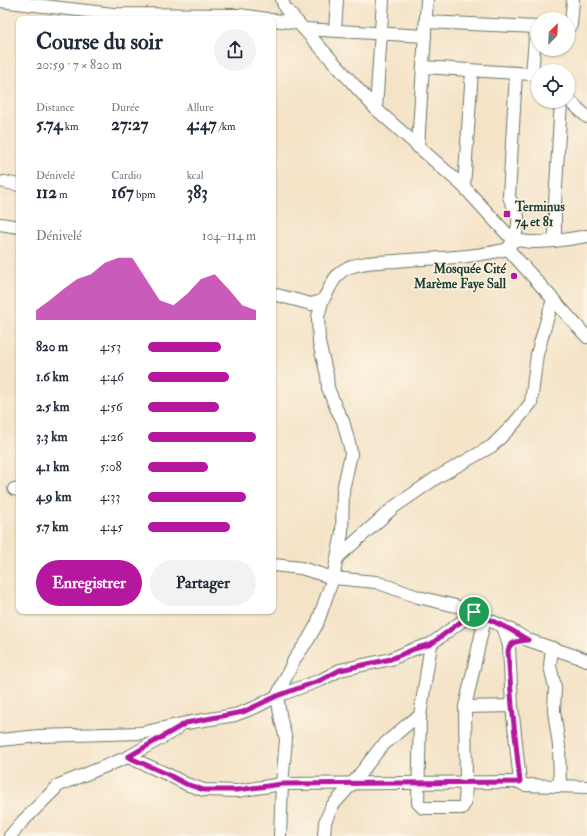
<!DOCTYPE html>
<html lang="fr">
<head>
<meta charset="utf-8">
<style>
	:root { --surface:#fff; --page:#f2f2f3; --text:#1f2937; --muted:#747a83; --accent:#b5179e }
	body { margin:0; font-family:"IM FELL Double Pica",serif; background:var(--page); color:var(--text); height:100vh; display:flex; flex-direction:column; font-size:15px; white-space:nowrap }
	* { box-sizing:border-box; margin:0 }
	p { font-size:13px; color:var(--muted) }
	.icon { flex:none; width:22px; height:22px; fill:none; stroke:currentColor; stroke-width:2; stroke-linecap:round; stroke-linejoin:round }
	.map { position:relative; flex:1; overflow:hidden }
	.sheet { position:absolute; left:16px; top:16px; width:260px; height:598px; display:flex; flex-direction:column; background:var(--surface); border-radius:8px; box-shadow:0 1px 3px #0004 }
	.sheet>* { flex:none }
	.needle { width:26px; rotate:24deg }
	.tools { position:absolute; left:531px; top:12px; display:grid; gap:8px }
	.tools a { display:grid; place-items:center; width:44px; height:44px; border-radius:50%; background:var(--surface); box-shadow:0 1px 3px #0004; font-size:20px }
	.pin { position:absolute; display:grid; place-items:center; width:34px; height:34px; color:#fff; margin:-17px; border:2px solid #fff; border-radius:50%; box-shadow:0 1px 4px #0007 }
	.round { display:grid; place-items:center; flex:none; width:42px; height:42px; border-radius:21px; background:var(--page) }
	.overview { display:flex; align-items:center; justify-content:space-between; height:68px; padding:0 20px }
	h1 { font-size:22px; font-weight:700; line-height:30px }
	.metrics { display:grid; grid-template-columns:repeat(3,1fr); gap:6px; height:68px; padding:4px 20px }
	.metrics div { display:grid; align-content:center }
	.metrics b { font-size:17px; font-weight:700 }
	.metrics small { font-size:11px; font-weight:400 }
	.metrics p { font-size:11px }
	.chart { height:112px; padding:8px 20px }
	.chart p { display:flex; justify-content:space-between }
	.chart svg { width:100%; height:72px; margin-top:4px; fill:var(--accent); opacity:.7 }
	.button { display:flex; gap:8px; margin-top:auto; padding:8px 20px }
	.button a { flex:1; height:46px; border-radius:24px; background:var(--accent); color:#fff; font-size:16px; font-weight:700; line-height:46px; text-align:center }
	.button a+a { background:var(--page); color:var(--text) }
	ul { padding:0 20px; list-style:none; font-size:13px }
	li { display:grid; grid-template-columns:64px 48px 1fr; align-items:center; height:30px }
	li i { height:10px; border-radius:5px; background:var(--accent) }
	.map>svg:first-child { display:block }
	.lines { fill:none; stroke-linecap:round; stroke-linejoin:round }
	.minor-casing { stroke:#6a7767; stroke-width:14 }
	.minor { stroke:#fff; stroke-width:12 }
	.route-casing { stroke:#fff; stroke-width:8 }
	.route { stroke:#b5179e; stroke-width:5 }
	.poi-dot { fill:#b5179e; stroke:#fcf5e5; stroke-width:1.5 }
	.labels { text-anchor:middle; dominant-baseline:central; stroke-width:3; stroke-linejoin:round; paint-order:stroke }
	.poi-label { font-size:13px; font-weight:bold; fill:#1f3d34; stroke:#fcf5e5; text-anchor:start }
</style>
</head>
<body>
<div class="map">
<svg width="587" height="836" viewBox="0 0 587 836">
	<rect width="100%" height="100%" fill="#fcf5e5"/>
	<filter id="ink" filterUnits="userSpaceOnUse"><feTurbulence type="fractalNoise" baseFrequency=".025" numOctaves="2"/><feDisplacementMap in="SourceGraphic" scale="8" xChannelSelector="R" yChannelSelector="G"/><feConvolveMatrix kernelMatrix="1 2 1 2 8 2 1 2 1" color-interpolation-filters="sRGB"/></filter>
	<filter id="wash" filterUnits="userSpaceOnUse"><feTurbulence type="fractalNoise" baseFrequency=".012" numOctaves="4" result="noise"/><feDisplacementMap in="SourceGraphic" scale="16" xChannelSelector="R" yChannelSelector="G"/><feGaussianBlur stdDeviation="0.9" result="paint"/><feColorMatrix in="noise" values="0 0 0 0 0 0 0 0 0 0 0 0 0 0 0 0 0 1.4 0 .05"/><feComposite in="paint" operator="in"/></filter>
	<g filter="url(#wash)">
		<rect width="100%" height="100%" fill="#f4e3c7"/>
	</g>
	<g filter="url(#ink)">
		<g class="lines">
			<defs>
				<g id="minor">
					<path d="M282,0L285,8L292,16L376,109L464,187L507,234C510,235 512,238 515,239C533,246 568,239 587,236"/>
					<polyline points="0,1 113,14 240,15 267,19"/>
					<polyline points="273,20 298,23"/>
					<polyline points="426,22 538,27"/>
					<polyline points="568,27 571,25 573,0"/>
					<polyline points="304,29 425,36"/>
					<polyline points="335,30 337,0"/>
					<polyline points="423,67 532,74 538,78"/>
					<polyline points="532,74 536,27"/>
					<polyline points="568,99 587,117"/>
					<polyline points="376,109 383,0"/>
					<polyline points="418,147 427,0"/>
					<polyline points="4,182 19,185"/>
					<polyline points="464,187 472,71"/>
					<polyline points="0,224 19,227"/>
					<polyline points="555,241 555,203 561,101"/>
					<polyline points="508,249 587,337"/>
					<path d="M273,294L311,304L322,301C329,292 332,278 342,271C355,262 380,262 396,261C433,258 472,258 508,249C515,238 522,223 516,210C513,205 510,201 509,196L516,73"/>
					<polyline points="14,489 19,490"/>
					<polyline points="338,557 394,507 436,478 492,446 512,426 531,403 537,354 553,299"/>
					<polyline points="273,565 301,568 333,578 376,582 418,597 460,607 511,630 528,640 587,660"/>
					<polyline points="503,626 509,646 512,706 520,782 524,785 587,787"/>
					<polyline points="431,644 420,716 418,803 423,808 462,808 465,803 466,783 465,707 485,618"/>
					<polyline points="552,648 550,666 555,687 554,711 559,746 560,786"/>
					<polyline points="465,707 512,706"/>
					<polyline points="0,740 39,736 141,733 186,723 235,715 256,707 277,696 321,680 340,670 391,659 414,649 431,644 474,612"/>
					<polyline points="128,757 167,774 186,784 204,790 237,791 282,784 520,782"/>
					<polyline points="10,836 23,821 59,785 128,757 177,729"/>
					<polyline points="280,836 282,784 286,739 281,720 277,696 294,660 308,640 317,624 333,578 342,533 343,490 351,454 350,447 343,421 336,408 328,388 327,375 319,343 318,317 322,301"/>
					<polyline points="324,836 325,822 332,806 352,784 381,747 409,723 420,716"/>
				</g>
			</defs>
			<use href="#minor" class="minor-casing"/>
			<use href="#minor" class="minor"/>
		</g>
	</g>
	<g class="lines" filter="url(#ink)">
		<defs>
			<path id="route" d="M474,612L511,630L528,640C519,641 510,641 508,651L512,706L520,782L282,784L237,790H204L186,784L167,774L128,757L186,723L243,712L277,696L321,680L340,670L391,659L414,649L431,644Z"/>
		</defs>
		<use href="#route" class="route-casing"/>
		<use href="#route" class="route"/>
	</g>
	<g class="poi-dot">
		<rect x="503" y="210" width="8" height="8" rx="2"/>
		<circle cx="514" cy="276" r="4"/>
	</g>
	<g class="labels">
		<g class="poi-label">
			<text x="515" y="207">Terminus<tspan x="515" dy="15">74 et 81</tspan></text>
			<text x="506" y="269" text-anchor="end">Mosquée Cité<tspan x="506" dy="15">Marème Faye Sall</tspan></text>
		</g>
	</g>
</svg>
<div class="tools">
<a><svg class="needle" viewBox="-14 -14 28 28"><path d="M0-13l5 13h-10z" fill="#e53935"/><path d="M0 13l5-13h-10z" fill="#747a83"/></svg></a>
<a><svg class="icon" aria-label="locate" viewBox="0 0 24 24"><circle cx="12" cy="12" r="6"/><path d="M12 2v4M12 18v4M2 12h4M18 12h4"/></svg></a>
</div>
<div class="pin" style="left:474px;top:612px;background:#1e9e55"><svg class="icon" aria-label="arrive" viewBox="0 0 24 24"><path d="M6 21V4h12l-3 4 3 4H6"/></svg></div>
<section class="sheet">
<div class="overview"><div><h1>Course du soir</h1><p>20:59 · 7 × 820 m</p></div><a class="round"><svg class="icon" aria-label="share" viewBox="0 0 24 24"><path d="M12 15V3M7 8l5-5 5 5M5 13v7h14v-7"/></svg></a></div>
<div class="metrics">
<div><p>Distance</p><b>5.74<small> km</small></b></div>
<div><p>Durée</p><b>27:27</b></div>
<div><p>Allure</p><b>4:47<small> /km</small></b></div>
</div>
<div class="metrics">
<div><p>Dénivelé</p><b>112<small> m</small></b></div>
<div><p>Cardio</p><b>167<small> bpm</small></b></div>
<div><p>kcal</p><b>383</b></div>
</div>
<div class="chart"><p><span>Dénivelé</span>104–114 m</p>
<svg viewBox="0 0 160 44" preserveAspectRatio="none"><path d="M0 44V38L10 32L20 25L30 19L40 16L50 9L60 6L70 6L80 19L90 32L100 35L110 28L120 19L130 16L140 25L150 35L160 38V44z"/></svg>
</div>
<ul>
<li><b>820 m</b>4:53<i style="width:68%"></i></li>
<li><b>1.6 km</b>4:46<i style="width:75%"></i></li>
<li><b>2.5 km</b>4:56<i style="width:66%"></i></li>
<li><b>3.3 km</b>4:26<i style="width:100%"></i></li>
<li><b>4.1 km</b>5:08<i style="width:56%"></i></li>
<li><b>4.9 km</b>4:33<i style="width:91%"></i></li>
<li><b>5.7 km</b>4:45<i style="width:76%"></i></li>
</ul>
<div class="button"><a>Enregistrer</a><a>Partager</a></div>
</section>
</div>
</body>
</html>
